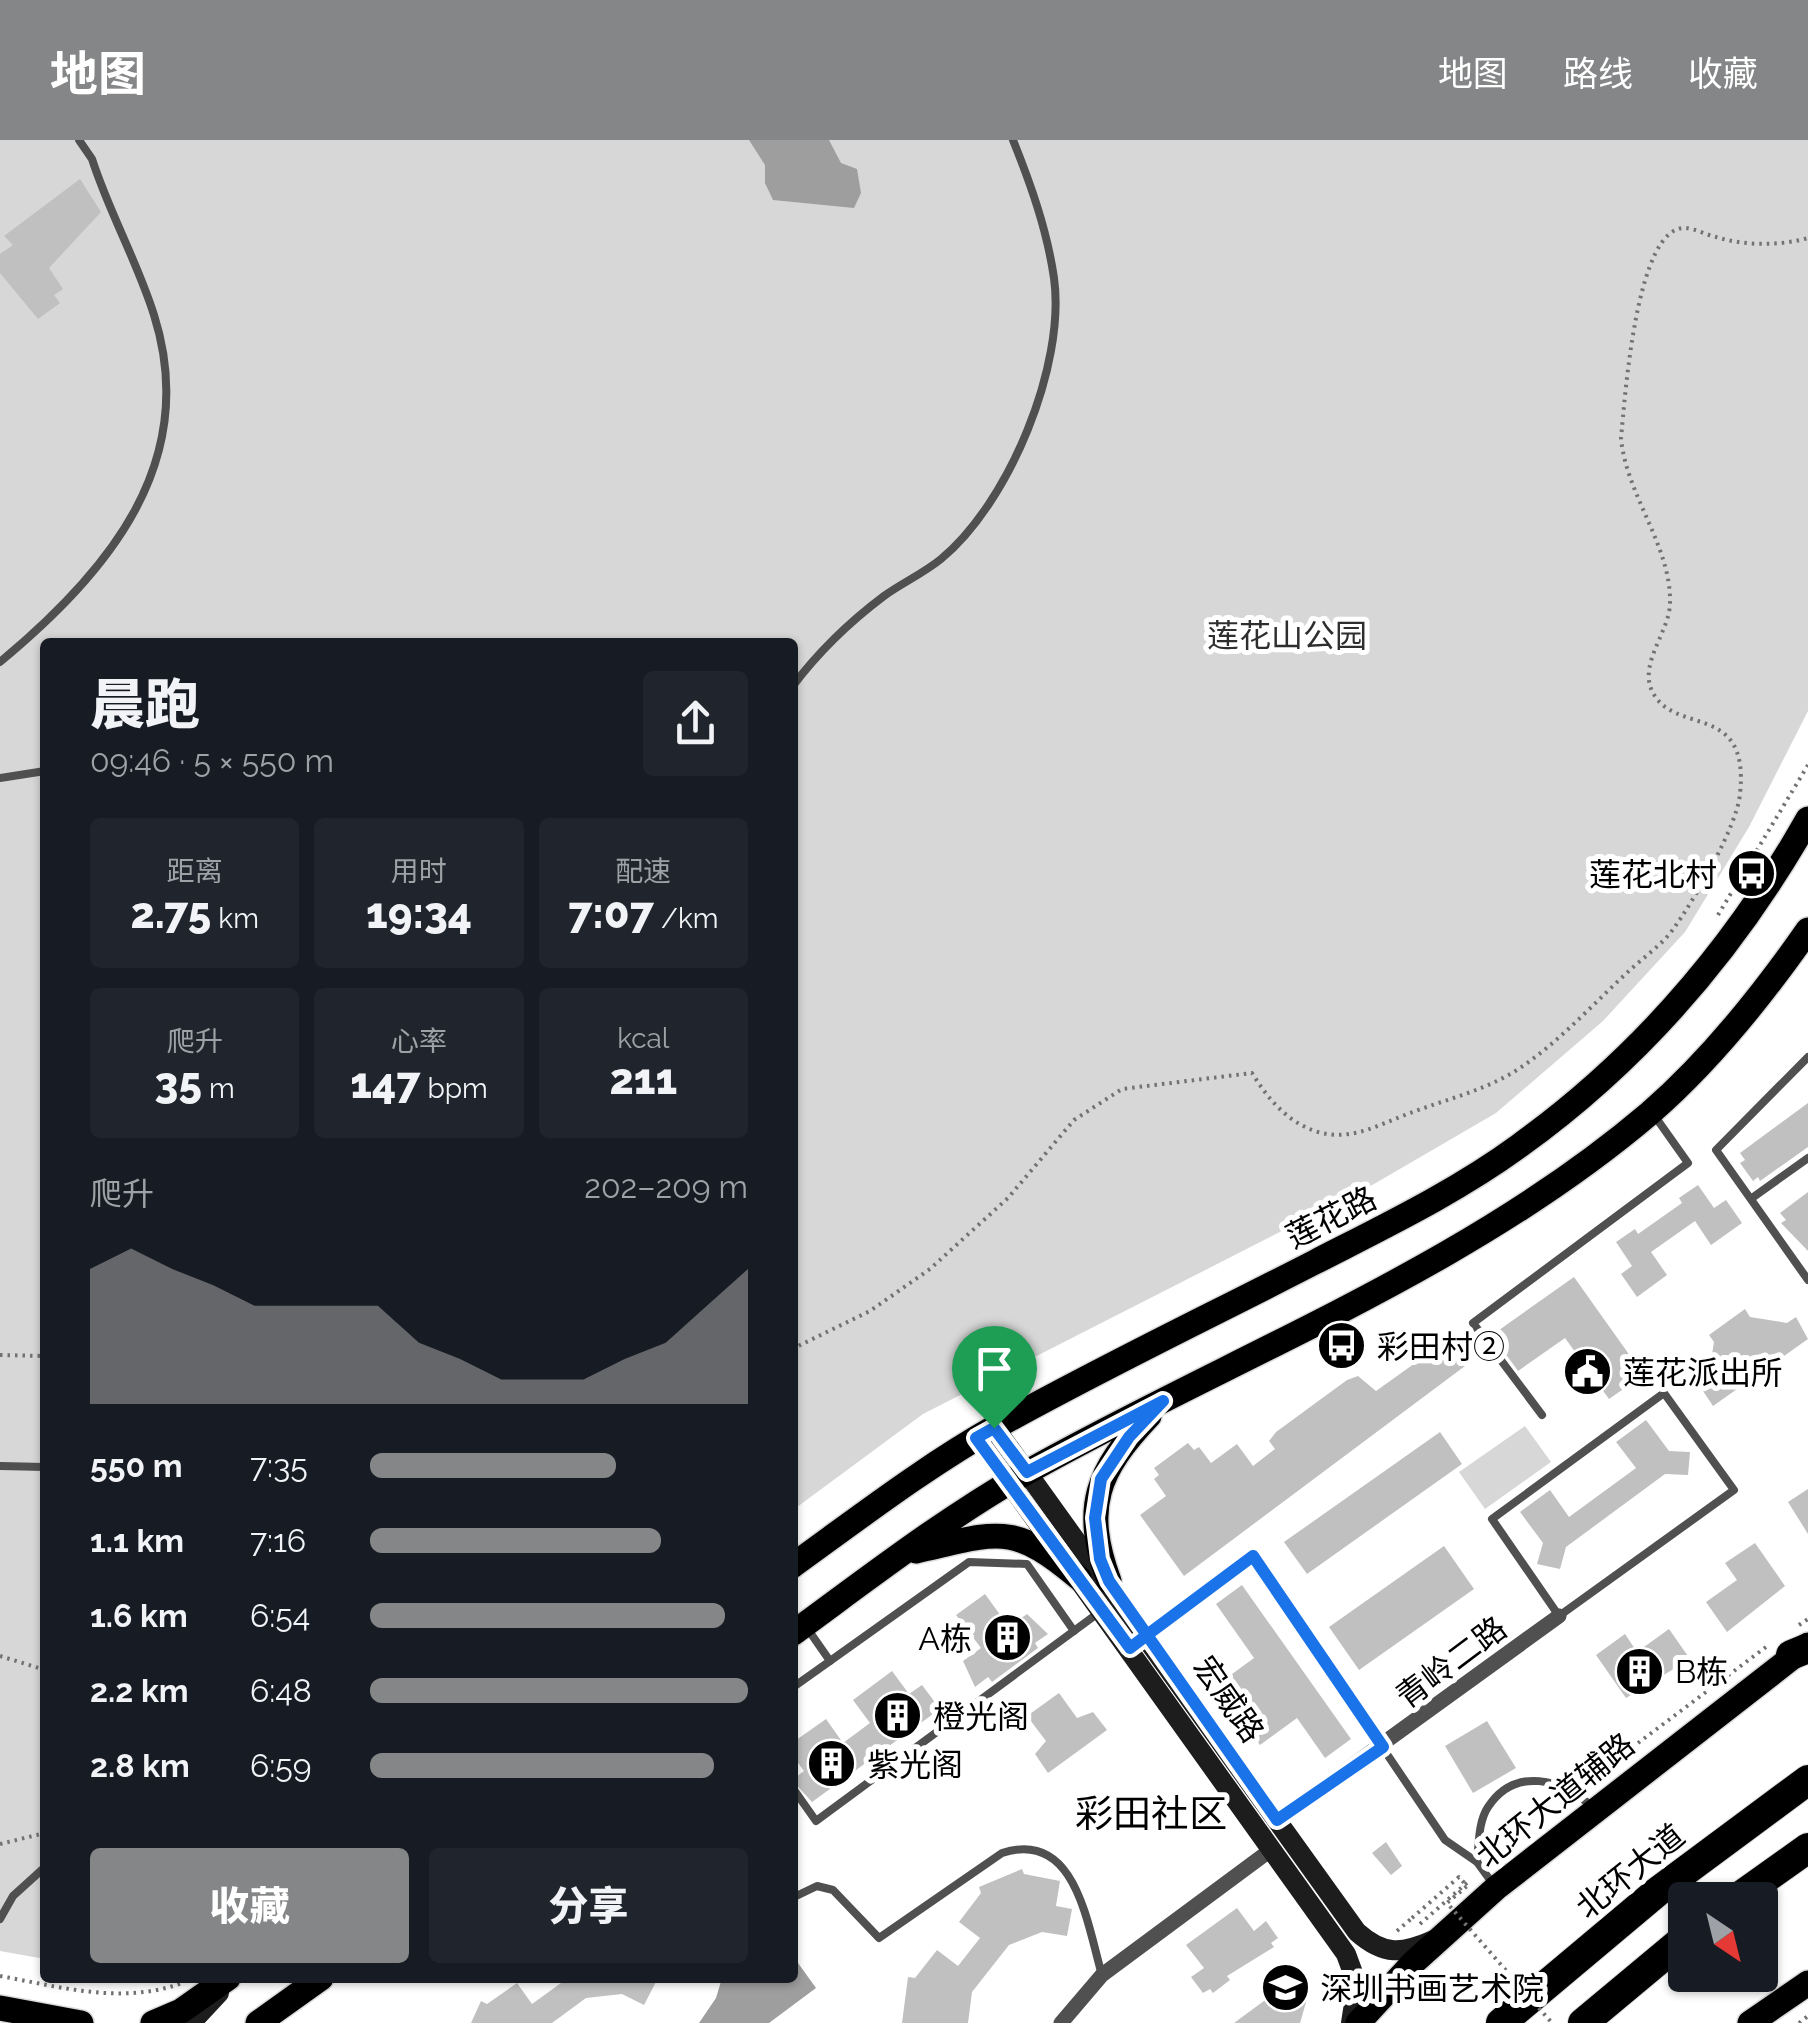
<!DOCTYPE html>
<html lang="zh">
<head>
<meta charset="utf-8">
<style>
	:root { --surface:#171b24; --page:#20242c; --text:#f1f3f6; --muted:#9ea1a6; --accent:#858687 }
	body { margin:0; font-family:Raleway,"Noto Sans SC",sans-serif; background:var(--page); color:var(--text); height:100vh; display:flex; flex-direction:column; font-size:38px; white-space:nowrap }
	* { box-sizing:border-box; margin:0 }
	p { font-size:32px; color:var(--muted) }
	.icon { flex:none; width:55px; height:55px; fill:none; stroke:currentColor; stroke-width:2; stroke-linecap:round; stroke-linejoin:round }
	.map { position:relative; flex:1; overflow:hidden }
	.drawer { position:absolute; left:40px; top:498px; width:758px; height:1345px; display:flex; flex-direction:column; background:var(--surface); border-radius:10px; box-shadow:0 2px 8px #0004 }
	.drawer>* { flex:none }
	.needle { width:65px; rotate:145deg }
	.controls { position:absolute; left:1668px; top:1742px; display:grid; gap:20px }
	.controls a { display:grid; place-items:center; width:110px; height:110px; border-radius:10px; background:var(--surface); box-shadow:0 2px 8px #0004; font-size:50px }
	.pin { position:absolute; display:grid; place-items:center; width:85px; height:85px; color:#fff; margin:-102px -42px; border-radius:50% 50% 50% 0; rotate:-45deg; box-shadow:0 0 10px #0007 }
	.pin .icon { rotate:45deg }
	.round { display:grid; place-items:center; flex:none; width:105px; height:105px; border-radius:10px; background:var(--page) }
	.overview { display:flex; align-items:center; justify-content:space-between; height:170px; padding:0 50px }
	h1 { font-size:55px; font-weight:800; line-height:75px }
	.metrics { display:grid; grid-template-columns:repeat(3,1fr); gap:15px; height:170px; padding:10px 50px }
	.metrics div { display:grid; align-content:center; border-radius:10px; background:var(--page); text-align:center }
	.metrics b { font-size:42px; font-weight:800 }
	.metrics small { font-size:28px; font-weight:400 }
	.metrics p { font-size:28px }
	.chart { height:280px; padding:20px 50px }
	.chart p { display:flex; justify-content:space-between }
	.chart svg { width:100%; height:180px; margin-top:10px; fill:var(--accent); opacity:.7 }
	.button { display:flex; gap:20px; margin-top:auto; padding:20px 50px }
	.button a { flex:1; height:115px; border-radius:10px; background:var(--accent); color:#fff; font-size:40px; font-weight:800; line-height:115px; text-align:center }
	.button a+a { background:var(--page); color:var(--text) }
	ul { padding:0 50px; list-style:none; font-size:32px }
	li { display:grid; grid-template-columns:160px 120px 1fr; align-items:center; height:75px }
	li i { height:25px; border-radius:12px; background:var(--accent) }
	header { display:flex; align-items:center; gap:60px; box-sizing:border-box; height:140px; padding:0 50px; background:var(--accent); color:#fff }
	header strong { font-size:48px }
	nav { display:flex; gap:55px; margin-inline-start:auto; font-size:35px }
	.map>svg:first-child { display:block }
	.green { fill:#d7d7d7 }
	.water { fill:#9e9e9e }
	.building { fill:#c0c0c0 }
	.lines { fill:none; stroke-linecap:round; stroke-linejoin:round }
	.primary-casing { stroke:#dbdbdb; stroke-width:28 }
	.highway-casing { stroke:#dbdbdb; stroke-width:32 }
	.path { stroke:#727272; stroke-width:4; stroke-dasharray:2.5 5; stroke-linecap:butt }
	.lane { stroke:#505050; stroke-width:8 }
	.street { stroke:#505050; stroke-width:15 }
	.secondary { stroke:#1d1d1d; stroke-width:20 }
	.primary { stroke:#000; stroke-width:25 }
	.highway { stroke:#000; stroke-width:30 }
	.path-bridge { stroke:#727272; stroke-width:4; stroke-dasharray:2.5 5; stroke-linecap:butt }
	.route-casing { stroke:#fff; stroke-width:20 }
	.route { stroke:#1a73e8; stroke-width:12 }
	.labels { text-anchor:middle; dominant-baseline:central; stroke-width:10; stroke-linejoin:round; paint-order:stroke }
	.park-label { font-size:32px; fill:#2e2e2e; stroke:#fff }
	.poi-label { font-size:32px; fill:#000; stroke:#fff; text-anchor:start }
	.street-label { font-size:32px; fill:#000; stroke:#fff }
	.quarter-label { font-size:38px; fill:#000; stroke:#fff }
</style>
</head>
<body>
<header>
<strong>地图</strong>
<nav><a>地图</a><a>路线</a><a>收藏</a></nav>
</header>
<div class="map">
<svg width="1808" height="1883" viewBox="0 0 1808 1883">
	<rect width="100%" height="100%" fill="#fff"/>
	<g class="green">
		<polygon points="0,0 1808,0 1808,571 1749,687 1685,792 1603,881 1496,973 1374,1044 923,1274 793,1370 792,502 45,502 45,1819 0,1811"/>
		<polygon points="1525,1286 1551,1322 1485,1369 1459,1332"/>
	</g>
	<g class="water">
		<polygon points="749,0 829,0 841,23 857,29 861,53 854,68 773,60 765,43 765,25"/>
		<polygon points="793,1816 816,1848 769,1883 699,1883 716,1858 722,1838 792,1838"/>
	</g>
	<g class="building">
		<polygon points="80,39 101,72 49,128 63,149 54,155 60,163 38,179 0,133 0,114 13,105 4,96"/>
		<polygon points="1808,963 1808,1007 1760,1041 1758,1037 1753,1041 1740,1023 1745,1020 1740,1013"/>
		<polygon points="1698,1045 1714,1068 1726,1060 1742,1083 1711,1105 1695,1081 1651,1112 1667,1135 1637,1157 1621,1134 1632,1126 1616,1102 1635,1089 1638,1094 1682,1063 1679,1058"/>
		<polygon points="1808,1052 1808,1111 1781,1083 1786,1080 1780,1073"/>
		<polygon points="1574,1137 1638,1227 1627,1235 1632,1243 1609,1259 1565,1198 1518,1231 1492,1195"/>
		<polygon points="1745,1169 1750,1177 1787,1183 1796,1177 1808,1199 1713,1266 1699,1245 1708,1239 1714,1202 1709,1195"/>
		<polygon points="1446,1201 1465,1226 1184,1436 1140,1375 1166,1356 1154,1339 1159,1335 1154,1328 1188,1303 1194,1310 1199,1307 1211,1323 1237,1304 1253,1326 1275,1309 1269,1301 1276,1292 1347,1240 1358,1236 1376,1251"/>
		<polygon points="1646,1280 1669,1311 1690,1312 1688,1335 1665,1334 1566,1407 1560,1429 1537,1424 1543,1403 1520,1372 1550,1350 1569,1377 1636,1328 1616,1302"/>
		<polygon points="1440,1292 1462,1324 1307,1434 1284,1402"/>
		<polygon points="1808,1349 1808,1394 1788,1362"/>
		<polygon points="1755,1403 1785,1446 1727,1492 1706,1462 1737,1440 1725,1423"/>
		<polygon points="1444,1406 1474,1449 1359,1530 1329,1487"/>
		<polygon points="1242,1445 1351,1599 1325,1618 1297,1578 1260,1605 1217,1545 1254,1518 1216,1464"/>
		<polygon points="985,1454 1009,1487 1027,1474 1048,1494 1035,1503 1038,1508 992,1542 988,1537 975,1547 963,1521 981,1508 956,1475"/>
		<polygon points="1669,1489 1690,1519 1626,1558 1596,1515 1625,1494 1637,1512"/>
		<polygon points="892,1531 909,1554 922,1545 940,1569 812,1662 792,1640 804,1631 792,1615 792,1603 826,1579 843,1603 870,1583 853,1560"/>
		<polygon points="1059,1553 1077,1578 1093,1572 1107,1590 1048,1633 1035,1614 1046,1601 1027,1576"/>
		<polygon points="1487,1581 1516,1628 1473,1653 1445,1606"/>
		<polygon points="1386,1702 1402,1726 1391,1735 1372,1713"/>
		<polygon points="1022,1729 1024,1734 1060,1741 1056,1766 1072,1769 1067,1796 1042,1792 1009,1805 972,1852 968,1883 902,1883 908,1837 915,1838 937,1810 958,1826 980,1798 959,1782 981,1753 979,1747"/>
		<polygon points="1237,1768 1254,1791 1266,1781 1278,1798 1271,1803 1274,1807 1227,1836 1230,1840 1213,1853 1210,1849 1203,1853 1191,1837 1204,1828 1186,1805"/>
		<polygon points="1302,1833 1309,1852 1300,1883 1234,1883"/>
		<polygon points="557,1838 658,1838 644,1865 622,1854 586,1858 552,1883 471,1883 481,1861 487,1864 517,1843 532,1864 561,1843"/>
	</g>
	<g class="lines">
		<defs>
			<g id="primary">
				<path d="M916,1411C997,1393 1012,1381 1079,1438"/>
				<path d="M792,1426C860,1377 926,1326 999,1285C1103,1227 1210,1176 1315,1122C1385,1086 1456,1052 1519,1006C1640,919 1735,808 1808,679"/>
				<path d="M1109,1441C1082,1367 1097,1331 1149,1276"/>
				<path d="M792,1494C870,1437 946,1378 1029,1331C1236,1215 1468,1128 1650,973C1711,920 1762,856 1808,790"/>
				<polyline points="0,1868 81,1883"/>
				<polyline points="153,1883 181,1871 228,1838"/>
				<polyline points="258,1883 321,1838"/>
				<polyline points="1358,1883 1414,1822 1496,1748 1808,1505"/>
				<polyline points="1750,1883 1808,1843"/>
			</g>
			<g id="highway">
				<polyline points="1791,1515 1808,1508"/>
				<polyline points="1735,1760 1808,1708"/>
				<polyline points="1501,1883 1657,1752 1808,1640"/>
				<polyline points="1583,1883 1685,1798"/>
			</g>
		</defs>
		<use href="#primary" class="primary-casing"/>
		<use href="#highway" class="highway-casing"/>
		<g class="path">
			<polyline points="1718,775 1808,625"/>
			<path d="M792,1209L870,1171L930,1129L1008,1058L1074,980L1122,949L1252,933C1268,959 1288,983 1318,992C1351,1001 1376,986 1405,975C1445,959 1487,951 1523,926C1562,899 1595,862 1630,830C1644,817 1663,804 1674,788C1694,760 1737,687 1740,654C1750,560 1674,597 1652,551C1639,523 1669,492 1670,464C1672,407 1626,355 1621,298C1625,259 1636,84 1686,88C1696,89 1707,95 1716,97C1745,106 1779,106 1808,98"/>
			<polyline points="0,1215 45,1216"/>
			<polyline points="1799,1485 1808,1479"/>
			<polyline points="0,1516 45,1530"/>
			<polyline points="1602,1630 1770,1504"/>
			<polyline points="0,1704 45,1693"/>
			<polyline points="1494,1720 1554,1669"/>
			<polyline points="1420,1784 1469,1741"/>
			<polyline points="1397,1791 1412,1778"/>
			<path d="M0,1836C61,1847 122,1865 182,1843"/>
			<polyline points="1799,1883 1808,1876"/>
		</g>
		<g class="lane">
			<path d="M0,522C107,433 201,323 154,175C137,121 109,72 92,19L79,0"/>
			<path d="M792,547C819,511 848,483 884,456C902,443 924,433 941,419C1009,363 1066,225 1054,138C1047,90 1031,45 1013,0"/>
			<polyline points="0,638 45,631"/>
			<polyline points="1808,917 1716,1010 1808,1140"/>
			<polyline points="1752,1058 1808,1018"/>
			<polygon points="1664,1253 1734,1350 1559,1476 1492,1379"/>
			<polyline points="1542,1275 1473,1183 1688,1023 1654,975"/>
			<polyline points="0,1326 45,1327"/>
			<polyline points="1146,1496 1253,1416 1445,1700 1477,1722"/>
			<polyline points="830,1521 969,1422 1027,1424 1074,1491"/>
			<polyline points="792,1548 830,1521 807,1488"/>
			<polyline points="792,1647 816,1681 1101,1471"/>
			<path d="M1493,1744L1477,1722C1479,1705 1478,1682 1488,1667C1515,1626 1563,1639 1592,1667"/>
			<path d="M792,1758L817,1746L833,1750L879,1798L1002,1713C1076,1689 1087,1784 1102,1835"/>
			<polyline points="0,1779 13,1756 45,1727"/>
		</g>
		<g class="street">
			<polyline points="1277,1680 1559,1476"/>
			<polyline points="1061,1883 1102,1835 1272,1709"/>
		</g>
		<g class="secondary">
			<path d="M995,1288L1357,1792C1384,1816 1402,1814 1434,1800"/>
			<polyline points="977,1298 1346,1814 1357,1844 1351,1883"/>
			<polyline points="191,1883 219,1853"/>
		</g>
		<use href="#primary" class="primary"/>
		<use href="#highway" class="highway"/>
		<polyline class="path-bridge" points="1412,1778 1459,1737 1467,1746 1447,1763 1552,1883"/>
	</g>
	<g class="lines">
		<defs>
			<polyline id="route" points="994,1288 1027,1332 1163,1261 1129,1297 1101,1339 1095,1378 1100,1419 1109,1441 1277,1680 1383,1607 1253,1416 1147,1495 1130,1508 976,1298 994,1288"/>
		</defs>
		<use href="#route" class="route-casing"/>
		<use href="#route" class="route"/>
	</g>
	<defs>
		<symbol id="bus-disc" viewBox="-11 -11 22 22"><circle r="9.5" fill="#000" stroke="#fff"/><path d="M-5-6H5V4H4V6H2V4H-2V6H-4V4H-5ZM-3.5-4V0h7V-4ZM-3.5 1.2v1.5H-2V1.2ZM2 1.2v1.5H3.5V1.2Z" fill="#fff"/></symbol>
		<symbol id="civic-disc" viewBox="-11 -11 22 22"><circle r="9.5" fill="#000" stroke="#fff"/><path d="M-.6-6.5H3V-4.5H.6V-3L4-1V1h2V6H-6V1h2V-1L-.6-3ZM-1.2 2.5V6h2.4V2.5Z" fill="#fff"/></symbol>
		<symbol id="building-disc" viewBox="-11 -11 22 22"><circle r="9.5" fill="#000" stroke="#fff"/><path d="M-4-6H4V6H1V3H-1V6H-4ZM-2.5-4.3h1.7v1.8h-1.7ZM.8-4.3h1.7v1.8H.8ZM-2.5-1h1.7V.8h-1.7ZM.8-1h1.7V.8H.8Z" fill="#fff"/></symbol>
		<symbol id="university-disc" viewBox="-11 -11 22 22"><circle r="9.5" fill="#000" stroke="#fff"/><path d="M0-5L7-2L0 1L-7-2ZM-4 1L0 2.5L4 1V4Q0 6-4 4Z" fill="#fff"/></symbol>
	</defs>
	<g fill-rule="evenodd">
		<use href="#bus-disc" x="1724" y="706" width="55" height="55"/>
		<use href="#bus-disc" x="1314" y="1178" width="55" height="55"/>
		<use href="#civic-disc" x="1560" y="1204" width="55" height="55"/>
		<use href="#building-disc" x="980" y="1470" width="55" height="55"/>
		<use href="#building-disc" x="1612" y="1504" width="55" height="55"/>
		<use href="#building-disc" x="870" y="1548" width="55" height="55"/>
		<use href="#building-disc" x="804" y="1596" width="55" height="55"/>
		<use href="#university-disc" x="1258" y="1820" width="55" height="55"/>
	</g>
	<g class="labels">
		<g class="park-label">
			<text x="1287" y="495">莲花山公园</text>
		</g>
		<g class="poi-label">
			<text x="1717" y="734" text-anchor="end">莲花北村</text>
			<text x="1377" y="1206">彩田村②</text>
			<text x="1623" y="1232">莲花派出所</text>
			<text x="972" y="1498" text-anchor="end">A栋</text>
			<text x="1675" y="1531">B栋</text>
			<text x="933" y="1576">橙光阁</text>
			<text x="867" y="1624">紫光阁</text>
			<text x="1320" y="1848">深圳书画艺术院</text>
		</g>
		<g class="street-label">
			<text transform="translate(1331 1077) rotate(-27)">莲花路</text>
			<text transform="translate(1451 1522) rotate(-37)">青岭二路</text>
			<text transform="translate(1229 1559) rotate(55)">宏威路</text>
			<text transform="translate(1555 1660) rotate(-39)">北环大道辅路</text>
			<text transform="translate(1630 1731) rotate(-39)">北环大道</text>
		</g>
		<g class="quarter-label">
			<text x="1151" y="1673">彩田社区</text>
		</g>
	</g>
</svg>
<div class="controls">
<a><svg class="needle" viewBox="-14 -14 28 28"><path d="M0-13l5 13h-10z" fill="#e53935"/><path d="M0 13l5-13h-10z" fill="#9ea1a6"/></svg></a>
</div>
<div class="pin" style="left:994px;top:1288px;background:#1e9e55"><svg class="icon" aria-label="arrive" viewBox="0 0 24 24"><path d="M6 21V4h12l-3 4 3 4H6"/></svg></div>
<section class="drawer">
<div class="overview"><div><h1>晨跑</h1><p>09:46 · 5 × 550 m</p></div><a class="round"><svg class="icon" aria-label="share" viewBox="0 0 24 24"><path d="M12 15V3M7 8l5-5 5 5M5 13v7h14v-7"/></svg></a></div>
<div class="metrics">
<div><p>距离</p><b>2.75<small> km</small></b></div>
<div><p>用时</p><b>19:34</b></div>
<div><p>配速</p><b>7:07<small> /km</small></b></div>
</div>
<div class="metrics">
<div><p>爬升</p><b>35<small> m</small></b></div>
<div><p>心率</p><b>147<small> bpm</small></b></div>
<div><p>kcal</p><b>211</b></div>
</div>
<div class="chart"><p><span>爬升</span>202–209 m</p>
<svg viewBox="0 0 160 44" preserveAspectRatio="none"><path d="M0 44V11L10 6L20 11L30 15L40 20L50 20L60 20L70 20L80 29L90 33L100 38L110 38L120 38L130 33L140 29L150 20L160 11V44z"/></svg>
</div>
<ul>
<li><b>550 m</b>7:35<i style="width:65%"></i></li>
<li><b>1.1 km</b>7:16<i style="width:77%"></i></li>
<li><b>1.6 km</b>6:54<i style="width:94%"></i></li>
<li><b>2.2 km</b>6:48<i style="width:100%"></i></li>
<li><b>2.8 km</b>6:59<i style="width:91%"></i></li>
</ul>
<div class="button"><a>收藏</a><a>分享</a></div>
</section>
</div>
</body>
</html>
